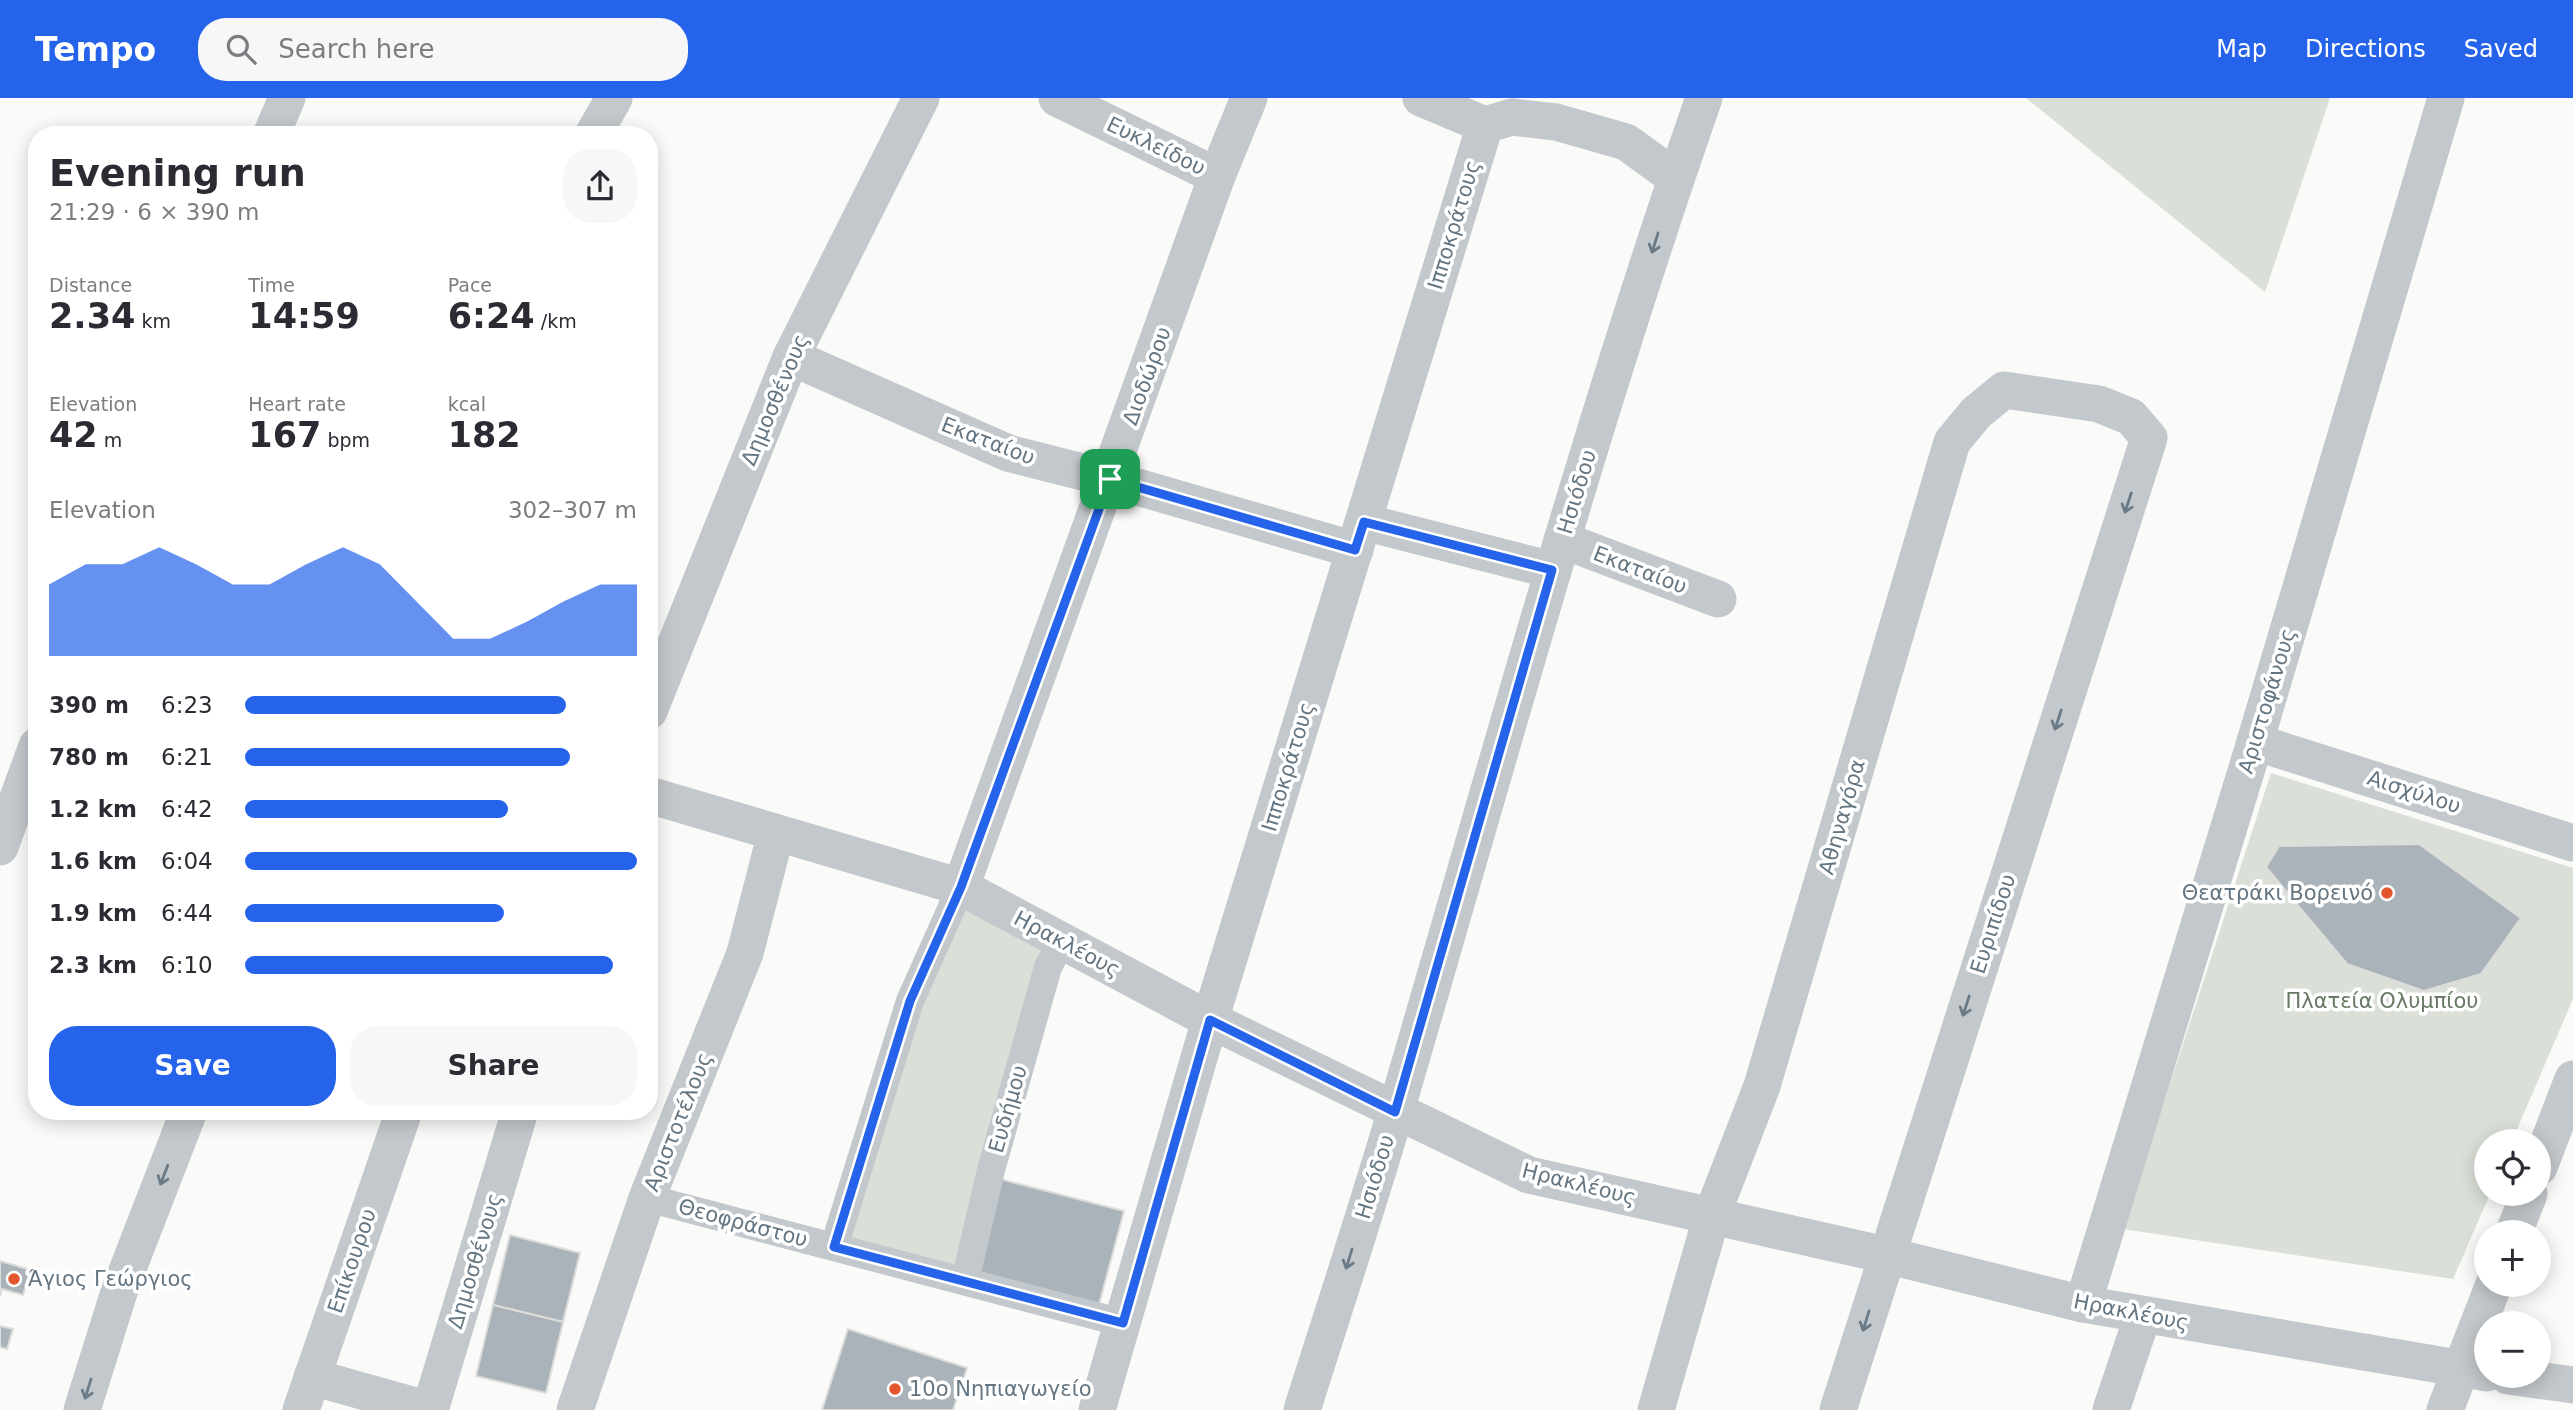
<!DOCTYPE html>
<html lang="en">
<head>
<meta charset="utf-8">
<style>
	:root { --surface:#fff; --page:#f7f7f7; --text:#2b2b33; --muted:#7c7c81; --accent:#2563eb }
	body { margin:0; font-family:"DejaVu Sans",sans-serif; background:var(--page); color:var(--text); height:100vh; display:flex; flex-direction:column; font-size:26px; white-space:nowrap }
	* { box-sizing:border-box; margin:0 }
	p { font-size:23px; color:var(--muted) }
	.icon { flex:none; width:38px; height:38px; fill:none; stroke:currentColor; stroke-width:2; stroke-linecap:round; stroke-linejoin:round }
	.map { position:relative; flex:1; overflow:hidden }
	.side { position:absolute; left:28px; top:28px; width:630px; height:994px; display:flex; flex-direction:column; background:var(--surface); border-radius:28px; box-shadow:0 4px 18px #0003 }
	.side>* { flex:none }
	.buttons { position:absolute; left:2474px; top:1031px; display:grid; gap:14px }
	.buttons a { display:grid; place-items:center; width:77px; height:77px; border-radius:50%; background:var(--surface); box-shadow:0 4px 18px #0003; font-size:35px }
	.pin { position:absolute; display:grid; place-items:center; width:60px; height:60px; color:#fff; margin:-30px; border-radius:14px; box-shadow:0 4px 10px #0006 }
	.round { display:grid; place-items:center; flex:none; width:74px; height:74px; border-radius:28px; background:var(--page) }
	.head { display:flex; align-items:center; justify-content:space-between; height:119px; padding:0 21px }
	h1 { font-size:38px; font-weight:700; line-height:52px }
	.stats { display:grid; grid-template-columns:repeat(3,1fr); gap:10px; height:119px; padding:7px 21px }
	.stats div { display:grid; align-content:center }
	.stats b { font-size:35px; font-weight:700 }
	.stats small { font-size:19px; font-weight:400 }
	.stats p { font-size:19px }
	.chart { height:196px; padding:14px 21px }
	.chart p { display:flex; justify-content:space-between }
	.chart svg { width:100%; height:126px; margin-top:7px; fill:var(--accent); opacity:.7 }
	.cta { display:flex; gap:14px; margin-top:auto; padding:14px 21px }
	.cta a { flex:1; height:80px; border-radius:28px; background:var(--accent); color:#fff; font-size:28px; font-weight:700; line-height:80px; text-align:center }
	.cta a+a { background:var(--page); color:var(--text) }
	ul { padding:0 21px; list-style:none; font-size:23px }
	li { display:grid; grid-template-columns:112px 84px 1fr; align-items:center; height:52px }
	li i { height:18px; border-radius:9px; background:var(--accent) }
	header { display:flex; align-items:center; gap:42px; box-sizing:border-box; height:98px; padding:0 35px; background:var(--accent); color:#fff }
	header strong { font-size:33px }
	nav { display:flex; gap:38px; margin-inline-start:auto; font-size:24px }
	.search { width:490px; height:63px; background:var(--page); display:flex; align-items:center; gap:18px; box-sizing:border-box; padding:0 24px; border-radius:28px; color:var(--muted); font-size:26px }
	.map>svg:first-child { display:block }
	.green { fill:#dadfd7 }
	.building { fill:#aab3b9; stroke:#dcdcda; stroke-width:2 }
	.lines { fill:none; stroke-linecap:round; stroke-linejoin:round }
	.pedestrian { stroke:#c3c8cc; stroke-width:28 }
	.minor { stroke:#c3c8cc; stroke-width:37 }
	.oneway { stroke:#6a7a87 }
	.route-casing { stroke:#fff; stroke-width:14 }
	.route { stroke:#2563eb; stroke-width:9 }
	.poi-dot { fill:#e4572e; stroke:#fff; stroke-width:2.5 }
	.labels { text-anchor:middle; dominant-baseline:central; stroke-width:7; stroke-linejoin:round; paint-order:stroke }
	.street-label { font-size:21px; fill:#657683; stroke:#fff }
	.poi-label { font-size:21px; fill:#657683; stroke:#fff; text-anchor:start }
	.park-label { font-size:21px; fill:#687a64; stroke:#fff }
</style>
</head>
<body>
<header>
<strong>Tempo</strong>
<div class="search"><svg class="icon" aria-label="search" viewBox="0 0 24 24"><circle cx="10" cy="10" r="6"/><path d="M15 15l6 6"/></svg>Search here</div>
<nav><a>Map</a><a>Directions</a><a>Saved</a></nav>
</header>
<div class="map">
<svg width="2573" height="1312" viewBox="0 0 2573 1312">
	<rect width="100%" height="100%" fill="#fafaf8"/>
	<g class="green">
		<polygon points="2026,0 2330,0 2265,194"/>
		<polygon points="2271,675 2573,770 2573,901 2512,1043 2487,1043 2487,1096 2490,1096 2453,1181 2123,1131"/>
		<polygon points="961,789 1062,843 965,1183 834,1149"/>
	</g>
	<g class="building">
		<polygon points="2419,746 2521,820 2481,876 2424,893 2347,866 2266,769 2279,748"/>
		<polygon points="996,1080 1124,1113 1097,1214 970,1182"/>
		<polygon points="510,1137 580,1155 563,1224 493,1207"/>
		<polygon points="0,1163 31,1172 23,1197 2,1191 0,1198"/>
		<polygon points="493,1207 563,1224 546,1295 476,1278"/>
		<polygon points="0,1228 13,1231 7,1251 0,1249"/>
		<polygon points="848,1231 967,1270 953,1312 822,1312"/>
	</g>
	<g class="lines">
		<g class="pedestrian">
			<polyline points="647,1100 1123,1225"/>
			<polyline points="834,1149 910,903 961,789"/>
			<polyline points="965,1183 991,1072 1048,869 1062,843"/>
		</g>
		<g class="minor">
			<polyline points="1057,0 1217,78"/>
			<polyline points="1421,0 1485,27"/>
			<polyline points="1485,27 1512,19 1556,24 1626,44 1676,80"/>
			<polyline points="271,37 287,0"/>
			<polyline points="593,37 614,0"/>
			<polyline points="791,259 1008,355 1110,381 1355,452"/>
			<polyline points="1364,424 1552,472"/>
			<polyline points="1562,442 1718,501"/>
			<polyline points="649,613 791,259 921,0"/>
			<polyline points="2255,644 2573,745"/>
			<polyline points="649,697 961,789 1210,922 1529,1077 1886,1157 2083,1206 2487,1275"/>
			<polyline points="0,749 37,648"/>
			<polyline points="961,789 1217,78 1249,0"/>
			<polyline points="2539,1069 2573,981"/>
			<polyline points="2514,1134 2529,1096"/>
			<polyline points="2083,1206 2255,644 2446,0"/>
			<polyline points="2508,1278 2573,1287"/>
			<polyline points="312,1279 430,1312"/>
			<polyline points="82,1312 120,1191 189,1013"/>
			<polyline points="301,1312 404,1013"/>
			<polyline points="430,1312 520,1013"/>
			<polyline points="575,1312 647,1100 745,855 776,735"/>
			<polyline points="1097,1312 1210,922 1485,27"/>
			<path d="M1302,1312C1334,1211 1367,1111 1397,1009C1496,672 1588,332 1704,0"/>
			<polyline points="1656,1312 1712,1117 1762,988 1952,344 1976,315 2004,292 2099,306 2131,319 2149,340 1838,1312"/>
			<polyline points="2111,1312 2143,1217"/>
			<polyline points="2445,1312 2494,1186"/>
		</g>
	</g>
	<defs><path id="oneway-shaft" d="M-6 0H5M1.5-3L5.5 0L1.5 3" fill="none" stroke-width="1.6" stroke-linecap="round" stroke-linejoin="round" transform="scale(1.75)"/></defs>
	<g class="oneway">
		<use href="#oneway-shaft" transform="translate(1655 145) rotate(107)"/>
		<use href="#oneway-shaft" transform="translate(2128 405) rotate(108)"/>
		<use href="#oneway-shaft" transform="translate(2058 622) rotate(108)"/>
		<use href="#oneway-shaft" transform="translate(1966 908) rotate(108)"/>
		<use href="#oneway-shaft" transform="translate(164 1077) rotate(111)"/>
		<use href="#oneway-shaft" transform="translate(1349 1161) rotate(107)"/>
		<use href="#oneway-shaft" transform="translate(1866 1223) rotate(107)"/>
		<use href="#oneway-shaft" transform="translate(88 1291) rotate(107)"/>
	</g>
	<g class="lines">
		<defs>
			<polygon id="route" points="1110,381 1355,452 1364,424 1552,472 1395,1014 1210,922 1123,1225 834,1149 910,903 961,789"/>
		</defs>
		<use href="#route" class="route-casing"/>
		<use href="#route" class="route"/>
	</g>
	<g class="poi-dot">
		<circle cx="2387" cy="795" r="7"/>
		<circle cx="14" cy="1181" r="7"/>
		<circle cx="895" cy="1291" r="7"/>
	</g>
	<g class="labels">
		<g class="street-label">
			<text transform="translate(1156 48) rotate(26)">Ευκλείδου</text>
			<text transform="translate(1454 127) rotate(-73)">Ιπποκράτους</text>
			<text transform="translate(1147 278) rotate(-70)">Διοδώρου</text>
			<text transform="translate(775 302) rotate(-67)">Δημοσθένους</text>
			<text transform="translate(988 343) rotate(21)">Εκαταίου</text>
			<text transform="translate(1577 394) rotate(-73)">Ησιόδου</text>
			<text transform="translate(1640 472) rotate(21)">Εκαταίου</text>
			<text transform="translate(2267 603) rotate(-73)">Αριστοφάνους</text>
			<text transform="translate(1288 669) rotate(-73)">Ιπποκράτους</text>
			<text transform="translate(2414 694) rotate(18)">Αισχύλου</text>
			<text transform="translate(1842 719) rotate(-74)">Αθηναγόρα</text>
			<text transform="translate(1993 826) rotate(-72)">Ευριπίδου</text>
			<text transform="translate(1067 846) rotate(28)">Ηρακλέους</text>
			<text transform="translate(1008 1011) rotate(-74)">Ευδήμου</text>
			<text transform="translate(678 1024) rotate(-68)">Αριστοτέλους</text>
			<text transform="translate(1375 1079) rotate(-73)">Ησιόδου</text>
			<text transform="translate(1579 1086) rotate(14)">Ηρακλέους</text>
			<text transform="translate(743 1125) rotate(15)">Θεοφράστου</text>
			<text transform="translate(352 1163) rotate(-71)">Επίκουρου</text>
			<text transform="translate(475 1163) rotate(-73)">Δημοσθένους</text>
			<text transform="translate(2131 1214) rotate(11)">Ηρακλέους</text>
		</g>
		<g class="poi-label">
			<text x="2373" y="795" text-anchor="end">Θεατράκι Βορεινό</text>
			<text x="28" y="1181">Άγιος Γεώργιος</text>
			<text x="909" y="1291">10ο Νηπιαγωγείο</text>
		</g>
		<g class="park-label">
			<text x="2382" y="903">Πλατεία Ολυμπίου</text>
		</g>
	</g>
</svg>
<div class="buttons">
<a><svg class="icon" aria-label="locate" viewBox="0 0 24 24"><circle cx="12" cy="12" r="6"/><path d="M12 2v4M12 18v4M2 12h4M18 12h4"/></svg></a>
<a>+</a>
<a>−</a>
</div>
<div class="pin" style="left:1110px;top:381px;background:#1e9e55"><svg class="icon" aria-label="arrive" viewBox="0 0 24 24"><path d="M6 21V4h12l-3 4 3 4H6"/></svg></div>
<section class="side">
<div class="head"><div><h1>Evening run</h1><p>21:29 · 6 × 390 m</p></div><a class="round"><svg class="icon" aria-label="share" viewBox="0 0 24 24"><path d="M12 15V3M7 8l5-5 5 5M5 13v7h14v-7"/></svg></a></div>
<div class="stats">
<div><p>Distance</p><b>2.34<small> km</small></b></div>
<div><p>Time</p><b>14:59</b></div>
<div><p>Pace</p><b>6:24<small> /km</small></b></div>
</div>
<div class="stats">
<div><p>Elevation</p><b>42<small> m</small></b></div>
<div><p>Heart rate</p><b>167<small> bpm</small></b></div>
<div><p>kcal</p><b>182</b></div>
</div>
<div class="chart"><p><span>Elevation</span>302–307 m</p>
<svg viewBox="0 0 160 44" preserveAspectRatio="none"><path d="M0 44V19L10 12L20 12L30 6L40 12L50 19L60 19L70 12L80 6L90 12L100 25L110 38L120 38L130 32L140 25L150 19L160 19V44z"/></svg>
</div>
<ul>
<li><b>390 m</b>6:23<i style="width:82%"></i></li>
<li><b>780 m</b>6:21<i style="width:83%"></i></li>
<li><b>1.2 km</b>6:42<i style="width:67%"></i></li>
<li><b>1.6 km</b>6:04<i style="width:100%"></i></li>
<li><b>1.9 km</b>6:44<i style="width:66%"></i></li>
<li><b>2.3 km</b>6:10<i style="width:94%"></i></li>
</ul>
<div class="cta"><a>Save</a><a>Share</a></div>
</section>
</div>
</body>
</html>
